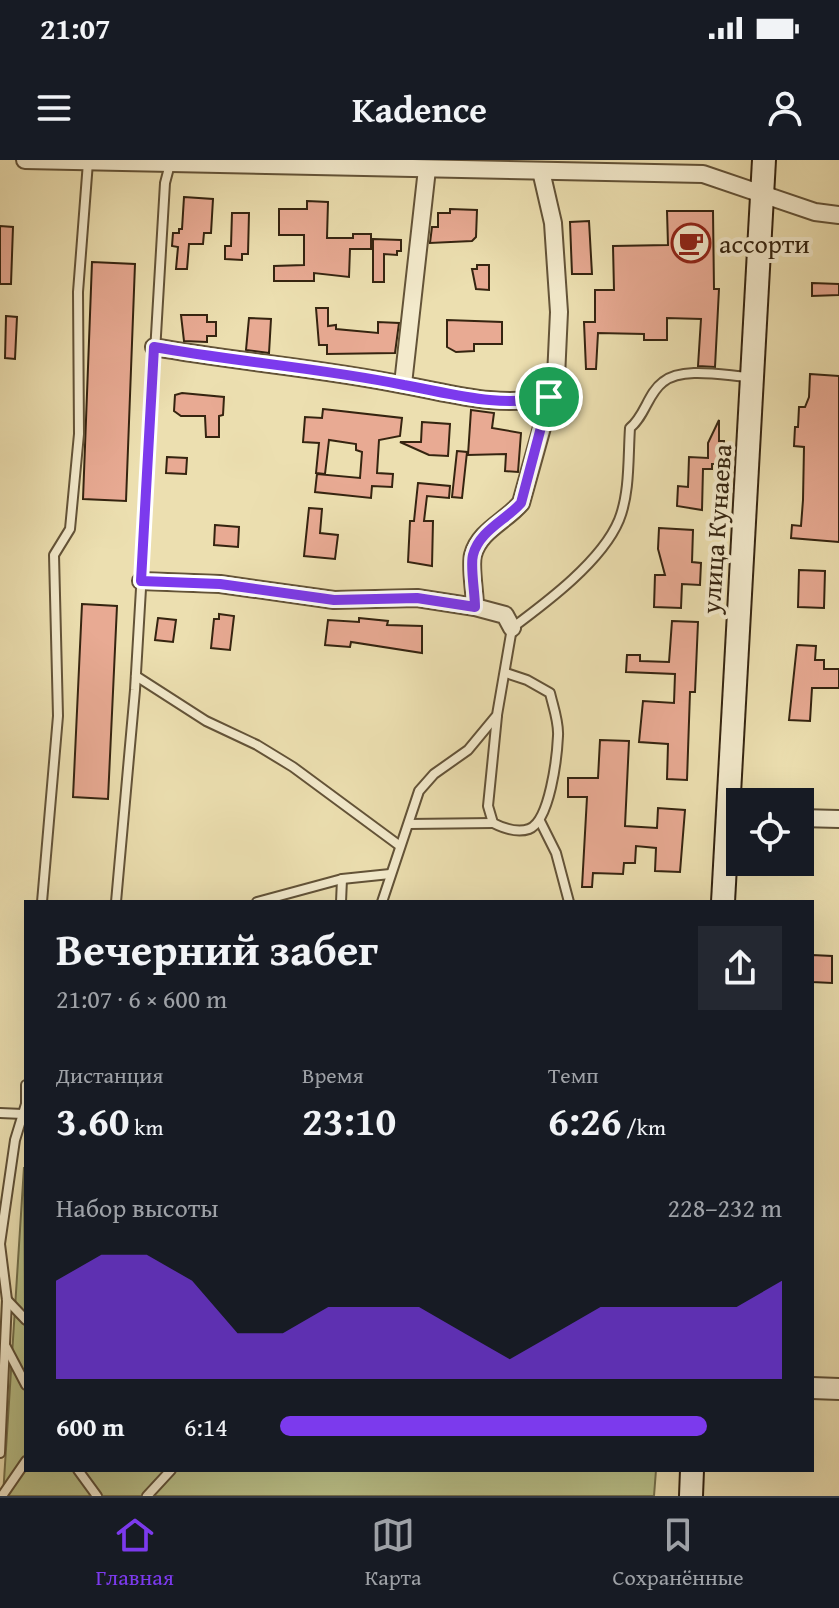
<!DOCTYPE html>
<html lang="ru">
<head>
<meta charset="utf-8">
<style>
	:root { --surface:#171b24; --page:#242831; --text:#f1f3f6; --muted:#9ea1a6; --line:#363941; --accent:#7c3aed }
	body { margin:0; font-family:"Gentium Book Plus",serif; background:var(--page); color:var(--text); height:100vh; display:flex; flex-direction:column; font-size:30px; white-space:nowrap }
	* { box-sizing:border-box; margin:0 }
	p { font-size:26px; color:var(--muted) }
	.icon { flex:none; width:44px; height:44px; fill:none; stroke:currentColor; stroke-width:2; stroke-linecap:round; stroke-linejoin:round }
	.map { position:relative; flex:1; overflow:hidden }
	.details { position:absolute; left:24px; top:740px; width:790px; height:572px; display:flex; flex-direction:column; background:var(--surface); border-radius:0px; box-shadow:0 8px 32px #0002 }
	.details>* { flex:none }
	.controls { position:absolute; left:726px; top:628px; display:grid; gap:16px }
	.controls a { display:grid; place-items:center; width:88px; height:88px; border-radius:0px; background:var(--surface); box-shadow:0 8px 32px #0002; font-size:40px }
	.pin { position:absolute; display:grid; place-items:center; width:68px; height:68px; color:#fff; margin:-34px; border:4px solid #fff; border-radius:50%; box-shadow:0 2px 8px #0007 }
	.round { display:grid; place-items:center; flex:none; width:84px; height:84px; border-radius:0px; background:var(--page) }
	.summary { display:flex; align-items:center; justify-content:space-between; height:136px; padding:0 32px }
	h1 { font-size:44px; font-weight:700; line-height:60px }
	.metrics { display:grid; grid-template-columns:repeat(3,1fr); gap:12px; height:136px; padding:8px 32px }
	.metrics div { display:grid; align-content:center }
	.metrics b { font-size:40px; font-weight:700 }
	.metrics small { font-size:22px; font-weight:400 }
	.metrics p { font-size:22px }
	.chart { height:224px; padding:16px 32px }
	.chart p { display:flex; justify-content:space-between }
	.chart svg { width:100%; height:144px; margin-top:8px; fill:var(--accent); opacity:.7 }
	ul { padding:0 32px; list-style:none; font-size:26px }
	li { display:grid; grid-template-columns:128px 96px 1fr; align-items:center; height:60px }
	li i { height:20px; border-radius:10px; background:var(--accent) }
	.status { display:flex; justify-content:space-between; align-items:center; height:56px; padding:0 40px; background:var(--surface); direction:ltr }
	.status svg { height:22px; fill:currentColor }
	header { display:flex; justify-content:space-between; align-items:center; height:104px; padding:0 32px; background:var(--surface); font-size:36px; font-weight:700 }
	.tab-bar { display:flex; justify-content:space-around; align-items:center; height:112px; border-top:2px solid var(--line); background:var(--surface); font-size:22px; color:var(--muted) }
	.tab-bar a { display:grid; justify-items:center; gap:4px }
	.tab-bar .on { color:var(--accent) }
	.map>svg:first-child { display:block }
	.green { fill:#bcc188; stroke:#78724c; stroke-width:2 }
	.building { fill:#e8aa93; stroke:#352410; stroke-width:2 }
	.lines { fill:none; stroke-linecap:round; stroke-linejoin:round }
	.service-casing { stroke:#635338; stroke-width:12 }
	.minor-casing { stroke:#635338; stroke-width:20 }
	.tertiary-casing { stroke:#635338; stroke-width:24 }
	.secondary-casing { stroke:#352410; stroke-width:26 }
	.service { stroke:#f3eacc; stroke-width:8 }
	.minor { stroke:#f3eacc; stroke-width:16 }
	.tertiary { stroke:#f3eacc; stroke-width:20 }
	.secondary { stroke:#f3eacc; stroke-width:22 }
	.route-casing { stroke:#fff; stroke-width:16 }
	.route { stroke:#7c3aed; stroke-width:10 }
	.labels { text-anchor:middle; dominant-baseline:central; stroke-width:8; stroke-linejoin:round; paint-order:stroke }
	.poi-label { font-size:26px; fill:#352410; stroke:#f3eacc; text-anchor:start }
	.street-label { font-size:26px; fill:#352410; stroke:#f3eacc }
</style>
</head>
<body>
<div class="status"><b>21:07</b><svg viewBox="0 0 49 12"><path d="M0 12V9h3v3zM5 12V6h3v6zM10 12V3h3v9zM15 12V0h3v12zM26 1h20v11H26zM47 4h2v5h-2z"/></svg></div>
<header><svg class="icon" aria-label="menu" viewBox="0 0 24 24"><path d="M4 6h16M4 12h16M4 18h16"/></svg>Kadence<svg class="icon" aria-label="person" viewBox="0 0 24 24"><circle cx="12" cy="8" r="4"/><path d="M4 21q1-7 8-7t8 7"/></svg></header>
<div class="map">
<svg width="839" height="1336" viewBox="0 0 839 1336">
	<rect width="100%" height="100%" fill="#ecdfb0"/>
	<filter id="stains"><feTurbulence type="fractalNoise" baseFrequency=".0025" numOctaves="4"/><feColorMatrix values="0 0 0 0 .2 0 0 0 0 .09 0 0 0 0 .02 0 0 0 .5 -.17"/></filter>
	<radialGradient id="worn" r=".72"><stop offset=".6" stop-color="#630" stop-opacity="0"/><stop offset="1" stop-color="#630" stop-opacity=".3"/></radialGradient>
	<polygon class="green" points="24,1007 26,1310 656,1310 654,1336 3,1336"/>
	<g class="building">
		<polygon points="184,37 213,39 211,73 204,73 203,84 189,84 187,109 176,109 178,87 172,86 173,73 179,73 179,69 182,69"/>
		<polygon points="307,41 328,42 327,78 353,78 353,74 371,74 371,89 350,89 349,117 314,113 314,121 274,121 274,106 304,105 304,75 279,75 279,49 307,49"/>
		<polygon points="450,49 477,50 476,77 472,81 430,83 432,67 438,67 438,53 450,53"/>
		<polygon points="667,51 713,51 714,129 719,129 715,207 698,206 701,159 667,158 667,180 644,180 644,174 598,173 596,209 586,209 584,162 595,162 595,130 614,130 613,86 668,85"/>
		<polygon points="232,53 249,53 248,94 242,94 242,100 225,99 225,86 231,86"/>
		<polygon points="589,61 592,114 572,114 570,62"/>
		<polygon points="0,66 13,67 11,124 0,124"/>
		<polygon points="373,79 401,80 401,91 397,91 397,95 384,94 384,122 373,122"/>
		<polygon points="92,102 135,104 126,341 83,339"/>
		<polygon points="477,105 489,105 489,130 476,129 472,109 477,109"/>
		<polygon points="812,123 839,124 839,135 812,136"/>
		<polygon points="316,148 328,148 328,166 336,165 336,169 378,173 378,162 399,163 395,193 327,194 327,185 319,185"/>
		<polygon points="181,155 207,155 207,162 216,162 216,176 207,176 207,182 184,181"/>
		<polygon points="6,156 17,157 15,199 5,198"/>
		<polygon points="249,158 271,159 269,193 246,190"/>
		<polygon points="447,160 502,162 502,184 474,184 474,191 456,192 447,187"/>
		<polygon points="810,214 839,216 839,382 791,378 792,365 801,366 803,340 804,287 794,286 795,267 798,267 799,247 805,247 809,237"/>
		<polygon points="182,233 224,237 223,255 219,256 219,277 206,277 205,256 181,256 174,251 175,235"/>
		<polygon points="323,249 402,258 400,276 379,280 377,313 393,314 392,327 372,326 371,338 315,332 317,314 360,318 362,292 356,290 356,284 329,280 325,314 316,313 319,283 303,282 305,257 322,258"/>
		<polygon points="471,250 494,253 492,268 521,273 518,312 505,311 506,294 468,295"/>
		<polygon points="719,260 719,281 724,281 724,304 712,304 712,309 703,309 702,350 677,346 678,326 688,327 689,297 708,298 708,283"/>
		<polygon points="422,262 450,264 448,296 429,295 400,282 421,282"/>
		<polygon points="457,291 467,292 462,338 452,337"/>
		<polygon points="167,297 187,298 186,314 166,313"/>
		<polygon points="418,323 450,326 449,338 427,336 424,361 433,361 432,406 408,402 410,361 414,361"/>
		<polygon points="309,348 322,349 320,373 338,375 335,399 304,396"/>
		<polygon points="215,365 239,367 238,387 214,385"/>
		<polygon points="659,368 693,370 692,402 701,403 700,425 682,424 681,448 654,447 655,415 665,415 658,389"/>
		<polygon points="799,410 825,411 824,448 798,447"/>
		<polygon points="82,444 117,446 108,639 73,637"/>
		<polygon points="219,454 234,456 230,490 211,488 214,459 219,459"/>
		<polygon points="158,458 176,460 173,482 155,480"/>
		<polygon points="359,458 388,461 387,465 422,466 422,493 351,482 350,487 325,485 328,460 359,462"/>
		<polygon points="672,461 698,462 695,532 690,532 687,620 667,619 668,584 639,582 643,541 674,543 675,514 626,512 627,495 640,495 640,501 669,502"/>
		<polygon points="797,485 816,486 815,500 824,500 824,509 839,509 839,528 812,528 810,561 789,560"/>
		<polygon points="600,580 629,581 625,666 657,668 658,648 685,650 680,712 655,711 656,688 636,686 635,703 624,703 623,714 593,713 592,727 582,727 587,637 568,637 568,618 598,618"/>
		<polygon points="812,795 832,796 832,823 812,822"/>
	</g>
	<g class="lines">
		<defs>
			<g id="service">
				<polyline points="136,516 206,561 257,585 293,607 400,686"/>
				<path d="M497,556L488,646L493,663C503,668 518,673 529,669C550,661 557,597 558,576C559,562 553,546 550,533L527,520L506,513"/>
				<polyline points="540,661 556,693 569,742"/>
				<polyline points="409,664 493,663"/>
				<polyline points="42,742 58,556 54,395 70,369 79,274 78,132 88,2"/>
				<polyline points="116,742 135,530 165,23 170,4"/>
				<polyline points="257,742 342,719 390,714"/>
				<polyline points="341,742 342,719"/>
				<path d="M382,742L419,631L434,614L468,590L497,555L512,468C547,442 602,401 619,360C630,333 628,297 630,268C645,256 648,233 663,222C683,206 726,216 750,217"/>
				<polyline points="0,953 23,954"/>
				<polyline points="7,1140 26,1160"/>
				<polyline points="6,1187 26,1225"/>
				<polyline points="0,1293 7,1140 0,1084 15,980 26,944 26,925"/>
				<polyline points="78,1310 97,1336"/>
				<polyline points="2,1336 26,1301"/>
				<polyline points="147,1336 171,1310"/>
			</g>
			<g id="minor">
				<polyline points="25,0 703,14 815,52 839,55"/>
				<path d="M154,187C237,202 322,208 404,225C454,234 498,248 549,237"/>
				<polyline points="403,224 427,9"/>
				<polyline points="141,421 220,424 334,440 417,438 475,447 505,455 512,468"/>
				<path d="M475,447C475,433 470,406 473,395C479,371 506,361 521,343L556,217L559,152L553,63L541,11"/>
				<polyline points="800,658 839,659"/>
			</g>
			<polyline id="tertiary" points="812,1228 839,1229"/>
			<g id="secondary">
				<polyline points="723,742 764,0"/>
				<polyline points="691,1336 692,1310"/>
			</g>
		</defs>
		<use href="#service" class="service-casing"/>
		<use href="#minor" class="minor-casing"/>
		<use href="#tertiary" class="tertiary-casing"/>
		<use href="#secondary" class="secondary-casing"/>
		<use href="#service" class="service"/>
		<use href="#minor" class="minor"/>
		<use href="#tertiary" class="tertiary"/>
		<use href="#secondary" class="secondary"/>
	</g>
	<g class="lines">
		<defs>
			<path id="route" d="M154,187C237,202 321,208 404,225C454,234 498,248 549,237L521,343C506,360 479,371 473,395C470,406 475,433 475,447L417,438L334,440L220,424L141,421Z"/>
		</defs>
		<use href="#route" class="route-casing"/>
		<use href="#route" class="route"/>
	</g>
	<defs>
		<symbol id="cafe-ring" viewBox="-11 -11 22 22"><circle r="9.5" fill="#f3eacc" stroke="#8f2418" stroke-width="1.5"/><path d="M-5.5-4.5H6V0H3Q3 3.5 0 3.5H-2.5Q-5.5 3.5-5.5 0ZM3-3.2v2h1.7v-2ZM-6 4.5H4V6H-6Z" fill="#8f2418"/></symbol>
	</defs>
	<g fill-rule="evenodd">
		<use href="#cafe-ring" x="669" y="61" width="44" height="44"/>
	</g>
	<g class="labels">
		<g class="poi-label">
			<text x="719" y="83">ассорти</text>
		</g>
		<g class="street-label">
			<text transform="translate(716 369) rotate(-86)">улица Кунаева</text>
		</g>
	</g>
	<rect width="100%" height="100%" filter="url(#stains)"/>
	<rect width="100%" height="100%" fill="url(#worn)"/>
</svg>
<div class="controls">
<a><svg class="icon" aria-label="locate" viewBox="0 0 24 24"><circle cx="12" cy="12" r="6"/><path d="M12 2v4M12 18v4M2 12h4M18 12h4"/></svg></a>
</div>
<div class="pin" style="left:549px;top:237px;background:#1e9e55"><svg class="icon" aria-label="arrive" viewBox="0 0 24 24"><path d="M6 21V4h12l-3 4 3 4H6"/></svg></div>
<section class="details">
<div class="summary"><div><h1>Вечерний забег</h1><p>21:07 · 6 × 600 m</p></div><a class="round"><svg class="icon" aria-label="share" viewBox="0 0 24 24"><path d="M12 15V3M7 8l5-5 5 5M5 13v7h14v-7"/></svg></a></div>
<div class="metrics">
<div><p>Дистанция</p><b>3.60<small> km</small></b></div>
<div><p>Время</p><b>23:10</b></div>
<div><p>Темп</p><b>6:26<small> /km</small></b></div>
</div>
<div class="chart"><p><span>Набор высоты</span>228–232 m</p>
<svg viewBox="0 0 160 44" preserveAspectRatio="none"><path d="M0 44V14L10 6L20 6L30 14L40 30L50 30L60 22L70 22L80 22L90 30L100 38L110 30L120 22L130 22L140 22L150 22L160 14V44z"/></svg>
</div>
<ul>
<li><b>600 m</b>6:14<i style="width:85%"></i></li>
</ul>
</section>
</div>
<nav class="tab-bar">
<a class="on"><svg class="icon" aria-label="home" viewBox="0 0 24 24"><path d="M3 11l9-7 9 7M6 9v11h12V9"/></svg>Главная</a>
<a><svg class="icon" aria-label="map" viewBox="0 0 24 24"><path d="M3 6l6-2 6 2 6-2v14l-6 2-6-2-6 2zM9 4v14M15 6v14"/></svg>Карта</a>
<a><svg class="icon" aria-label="saved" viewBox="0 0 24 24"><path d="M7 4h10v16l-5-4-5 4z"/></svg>Сохранённые</a>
</nav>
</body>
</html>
